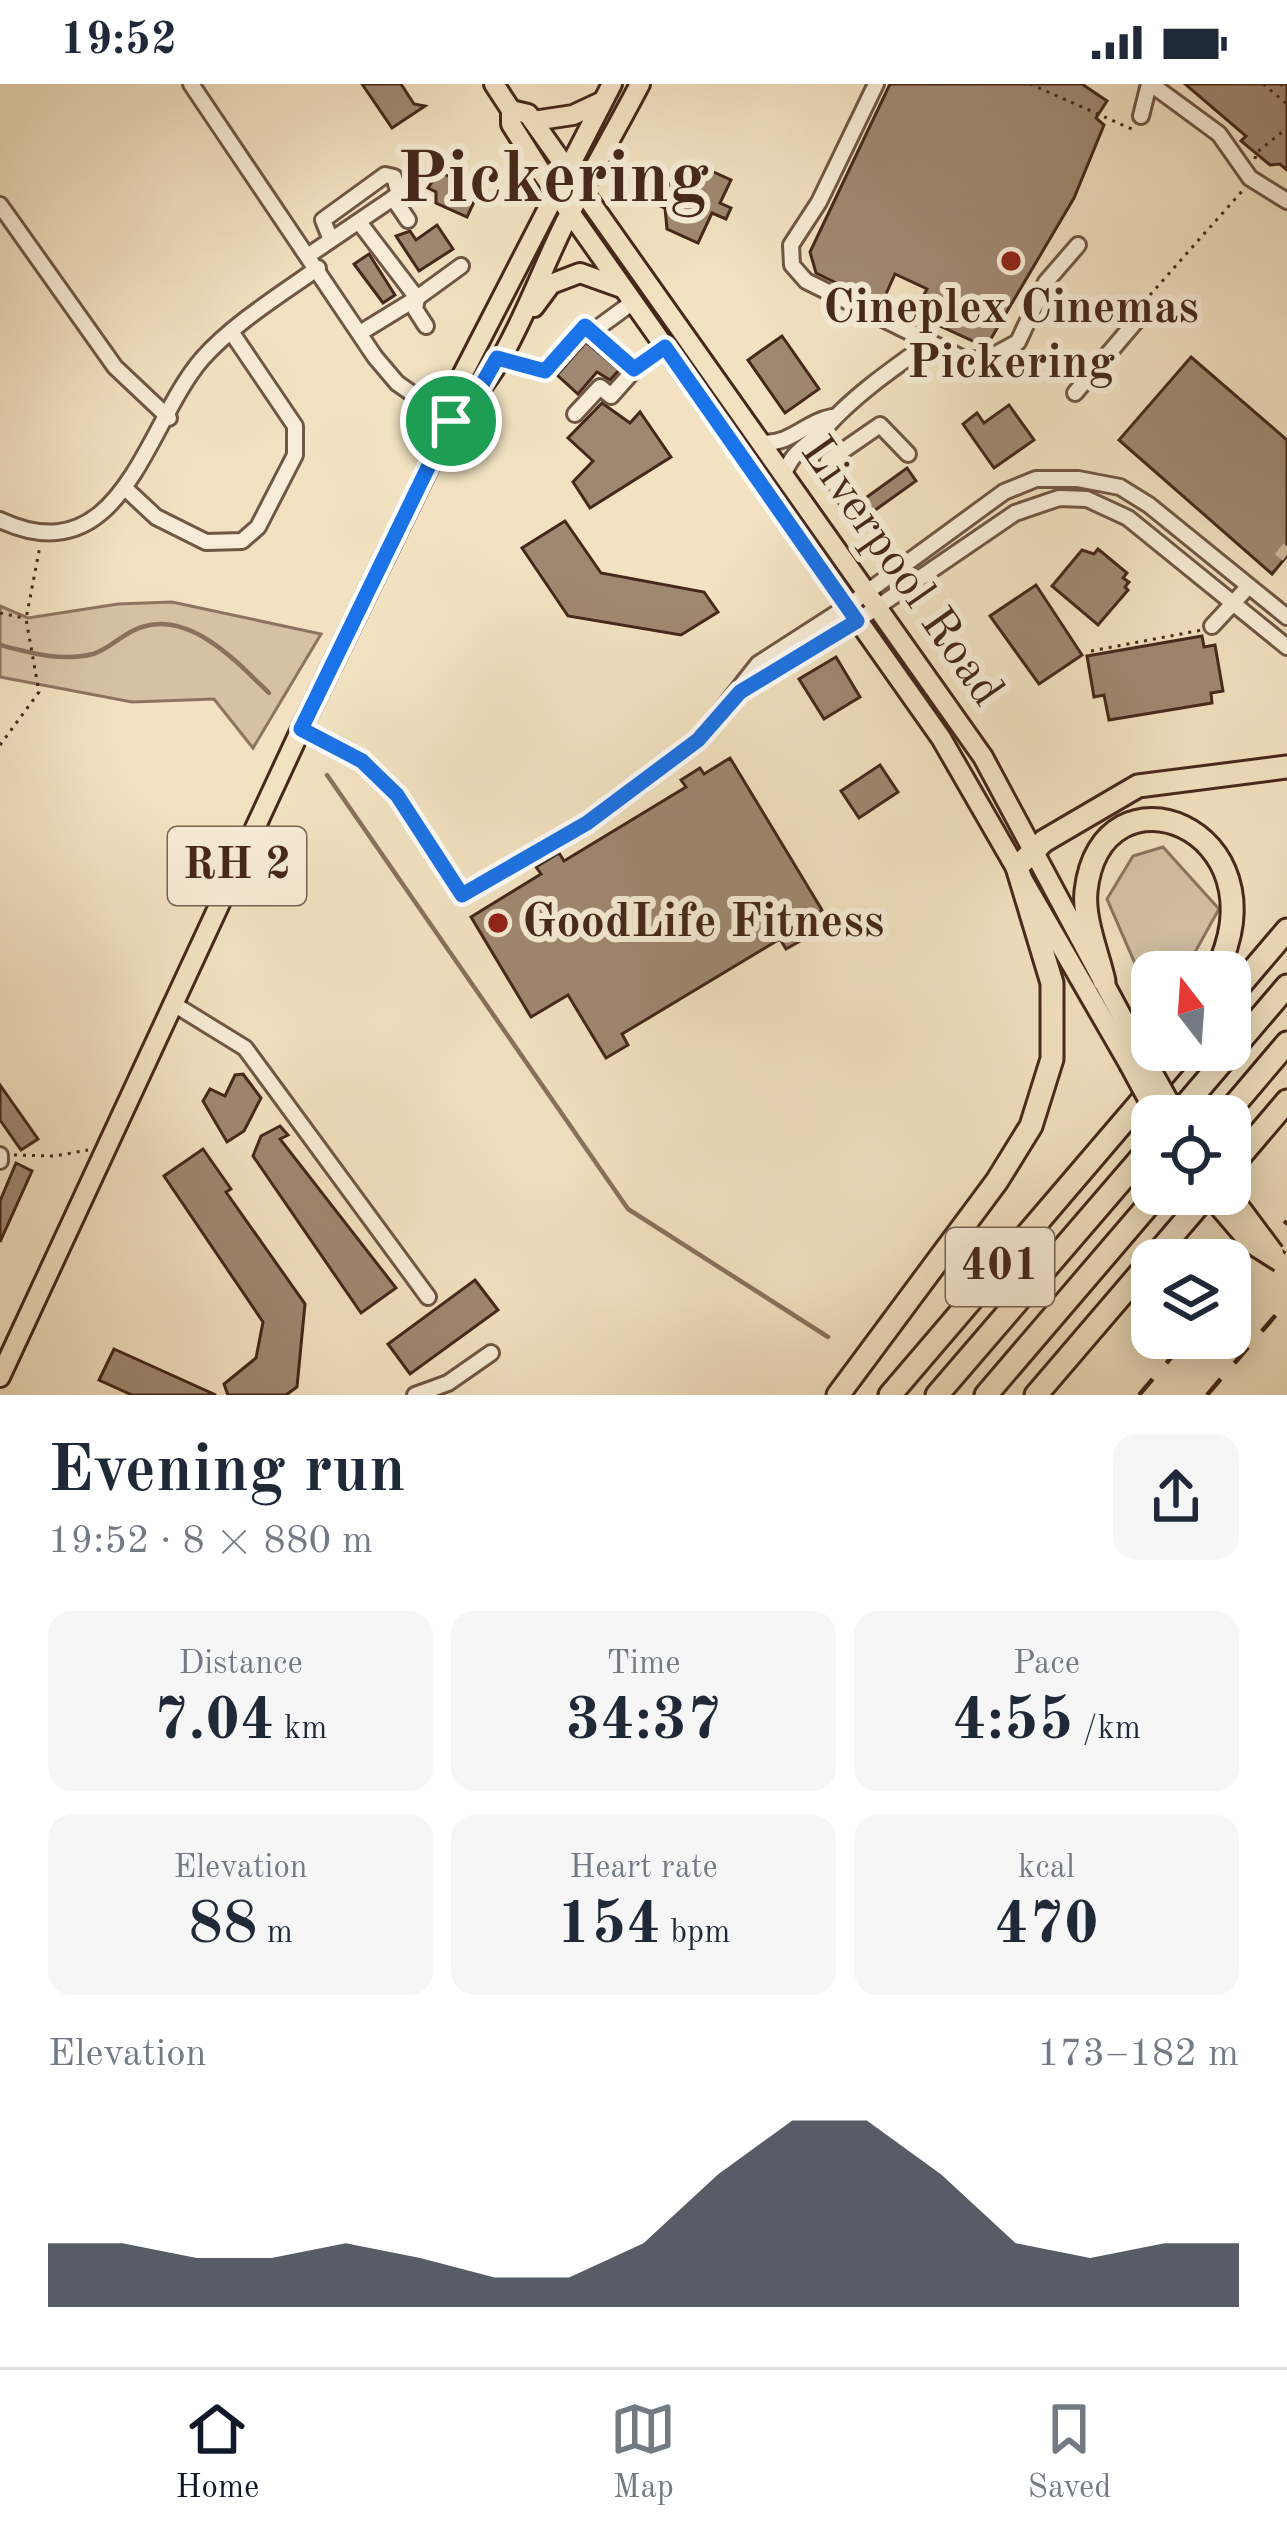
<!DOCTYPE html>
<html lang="en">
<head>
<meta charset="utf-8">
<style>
	:root { --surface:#fff; --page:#f6f6f7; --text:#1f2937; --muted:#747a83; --line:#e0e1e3; --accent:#111827 }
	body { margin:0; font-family:"Old Standard TT",serif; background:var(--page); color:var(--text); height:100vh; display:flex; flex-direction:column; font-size:45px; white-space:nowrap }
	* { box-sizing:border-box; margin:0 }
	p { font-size:39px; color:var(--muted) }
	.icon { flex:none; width:66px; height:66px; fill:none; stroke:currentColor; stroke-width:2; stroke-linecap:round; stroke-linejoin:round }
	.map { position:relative; height:1311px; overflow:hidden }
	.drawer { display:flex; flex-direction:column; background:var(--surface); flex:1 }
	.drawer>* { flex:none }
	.needle { width:78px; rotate:343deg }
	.fabs { position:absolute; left:1131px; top:867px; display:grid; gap:24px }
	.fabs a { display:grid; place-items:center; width:120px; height:120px; border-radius:24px; background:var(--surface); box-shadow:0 6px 30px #0003; font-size:60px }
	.pin { position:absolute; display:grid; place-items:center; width:102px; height:102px; color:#fff; margin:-51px; border:6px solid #fff; border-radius:50%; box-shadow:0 3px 12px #0007 }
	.round { display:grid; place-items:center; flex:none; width:126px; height:126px; border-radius:24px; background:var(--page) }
	.summary { display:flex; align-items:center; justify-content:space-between; height:204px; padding:0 48px }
	h1 { font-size:66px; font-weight:700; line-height:90px }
	.stats { display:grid; grid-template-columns:repeat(3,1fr); gap:18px; height:204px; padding:12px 48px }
	.stats div { display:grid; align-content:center; border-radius:24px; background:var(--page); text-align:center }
	.stats b { font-size:60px; font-weight:700 }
	.stats small { font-size:33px; font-weight:400 }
	.stats p { font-size:33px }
	.chart { height:336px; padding:24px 48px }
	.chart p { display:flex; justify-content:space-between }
	.chart svg { width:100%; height:216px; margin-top:12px; fill:var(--accent); opacity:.7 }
	.status { display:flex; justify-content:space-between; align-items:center; height:84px; padding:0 60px; background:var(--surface); direction:ltr }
	.status svg { height:33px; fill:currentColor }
	.tab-bar { display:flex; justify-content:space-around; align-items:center; height:168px; border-top:3px solid var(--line); background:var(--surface); font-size:33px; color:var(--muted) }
	.tab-bar a { display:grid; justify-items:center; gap:6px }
	.tab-bar .active { color:var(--accent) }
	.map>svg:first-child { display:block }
	.green { fill:#d5c2a5; stroke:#8d7460; stroke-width:3 }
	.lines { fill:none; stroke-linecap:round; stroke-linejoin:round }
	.stream { stroke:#89715d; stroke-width:4.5 }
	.building { fill:#9f8871; stroke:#45271b; stroke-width:3 }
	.minor-tunnel { stroke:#cfbda0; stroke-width:14; stroke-dasharray:14 7; stroke-linecap:butt }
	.minor-casing { stroke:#705644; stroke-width:20 }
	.major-casing { stroke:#45271b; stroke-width:24 }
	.highway-casing { stroke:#45271b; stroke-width:27 }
	.path { stroke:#45271b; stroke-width:3; stroke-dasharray:3 6; stroke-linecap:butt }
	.minor { stroke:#f7ecd7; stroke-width:14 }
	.major { stroke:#f2e2c1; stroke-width:18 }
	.highway { stroke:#f2e2c1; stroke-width:21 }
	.rail { stroke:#45271b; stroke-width:4.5; stroke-dasharray:21 21; stroke-linecap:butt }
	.major-bridge-casing { stroke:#45271b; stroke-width:24; stroke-linecap:butt }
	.major-bridge { stroke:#f2e2c1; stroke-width:18 }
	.route-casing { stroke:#fff; stroke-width:24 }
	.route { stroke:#1a73e8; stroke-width:15 }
	.poi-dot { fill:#8f2418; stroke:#f7ecd7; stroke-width:4.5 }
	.labels { text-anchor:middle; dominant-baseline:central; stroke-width:12; stroke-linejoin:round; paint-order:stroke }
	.shield { fill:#f7ecd7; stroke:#7a6253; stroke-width:3 }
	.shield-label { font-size:45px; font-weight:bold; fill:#45271b }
	.poi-label { font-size:48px; font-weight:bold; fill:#45271b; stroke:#f7ecd7 }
	.street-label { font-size:48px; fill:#45271b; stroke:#f7ecd7 }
	.town-label { font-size:72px; font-weight:bold; fill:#45271b; stroke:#f7ecd7 }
</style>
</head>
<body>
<div class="status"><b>19:52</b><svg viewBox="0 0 49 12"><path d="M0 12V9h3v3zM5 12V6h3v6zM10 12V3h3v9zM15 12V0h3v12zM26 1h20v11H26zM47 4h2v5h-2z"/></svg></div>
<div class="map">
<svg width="1287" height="1311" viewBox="0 0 1287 1311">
	<rect width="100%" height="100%" fill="#f2e2c1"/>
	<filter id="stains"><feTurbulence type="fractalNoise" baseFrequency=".00167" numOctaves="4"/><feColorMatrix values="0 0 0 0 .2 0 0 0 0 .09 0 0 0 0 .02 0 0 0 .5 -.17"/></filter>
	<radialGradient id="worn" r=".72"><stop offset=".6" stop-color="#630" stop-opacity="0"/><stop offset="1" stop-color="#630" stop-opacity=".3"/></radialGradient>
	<g class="green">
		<polygon points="172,518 321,550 253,664 214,615 132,618 0,593 0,522 28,534 118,520"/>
		<polygon points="1163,763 1219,825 1184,888 1137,884 1107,815 1133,772"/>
	</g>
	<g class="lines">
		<g class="stream">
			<path d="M0,561C30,569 62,578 93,570C110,565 124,548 142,543C191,527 238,579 269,609"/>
			<polyline points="327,691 628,1125 828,1253"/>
		</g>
	</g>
	<g class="building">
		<polygon points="362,0 401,0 414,20 425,22 392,44"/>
		<polygon points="890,0 1082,0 1107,17 1096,34 1104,41 1074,114 986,263 914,230 927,205 895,190 881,221 816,189 810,168"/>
		<polygon points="1185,0 1287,0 1287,86 1280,80 1270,81 1241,57 1246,52"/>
		<polygon points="694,79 731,96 720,119 731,124 726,135 712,129 698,159 667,145 665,124 658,121 670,95 681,100"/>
		<polygon points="439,88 480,105 467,133 436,119 436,108 428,104"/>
		<polygon points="437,141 453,165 419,187 396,152 410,147 416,156"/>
		<polygon points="369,170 395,211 383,219 354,180"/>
		<polygon points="782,252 819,305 785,329 748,276"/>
		<polygon points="586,258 619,286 610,296 597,288 578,310 557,291"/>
		<polygon points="1191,273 1287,356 1287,472 1272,490 1119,356"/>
		<polygon points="602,319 630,339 640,328 671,373 590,424 573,398 593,377 568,354"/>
		<polygon points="1009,321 1034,356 994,384 963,340 977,329 984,339"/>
		<polygon points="907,384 916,397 864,434 856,421"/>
		<polygon points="565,437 601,489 704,508 718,528 681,551 568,532 522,464"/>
		<polygon points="1098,465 1127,489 1123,494 1129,498 1125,503 1128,506 1098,541 1052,502 1082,466 1094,470"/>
		<polygon points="1036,501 1082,571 1039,600 990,532"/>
		<polygon points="1202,552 1204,563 1215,561 1223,607 1211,609 1212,619 1109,636 1104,611 1094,613 1087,572"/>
		<polygon points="836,573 860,613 824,635 799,595"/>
		<polygon points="730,674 822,826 808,835 816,848 786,865 780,855 622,950 628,961 606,974 568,911 531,933 471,833 541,790 536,783 559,769 564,777 686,703 681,696 700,684 704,690"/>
		<polygon points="880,681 898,708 859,734 841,707"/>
		<polygon points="243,990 261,1014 244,1047 227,1058 203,1017 210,1005 225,1012 235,991"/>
		<polygon points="0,1001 38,1055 21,1066 0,1036"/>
		<polygon points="280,1042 288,1051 280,1055 396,1204 361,1229 253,1072 261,1052"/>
		<polygon points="203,1065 231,1105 226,1108 305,1220 297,1303 286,1311 228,1311 224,1300 256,1274 263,1238 164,1092"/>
		<polygon points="16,1079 32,1087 0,1158 0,1117"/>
		<polygon points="475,1196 498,1226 410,1290 388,1260"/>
		<polygon points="114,1265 216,1311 132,1311 99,1296"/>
	</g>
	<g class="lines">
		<polyline class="minor-tunnel" points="1279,465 1287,471"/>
		<defs>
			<g id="minor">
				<polyline points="191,0 375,273 397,299 451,337"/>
				<polyline points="876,0 819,118 791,161 792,181 806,197 966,276 989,274 1018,258 1046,198 1078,161"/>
				<polyline points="1151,0 1219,50 1250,94 1287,117"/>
				<polyline points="1141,32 1149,0"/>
				<polyline points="393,114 408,136"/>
				<polyline points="0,121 115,283 169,334"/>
				<polyline points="359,138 417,214 461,182"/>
				<polyline points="309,171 399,110 394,93 385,91 323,136 331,156"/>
				<polyline points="592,248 633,218"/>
				<polyline points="360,249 417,214 415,225 426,242"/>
				<polyline points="498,274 545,287 585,242 635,285 611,312 600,303 575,330"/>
				<polyline points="635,285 665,264"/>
				<polyline points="1075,309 1137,236 1154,225"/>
				<path d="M762,359C792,360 805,338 832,333"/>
				<path d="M784,390C794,364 810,361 827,342C857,309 894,284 930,258"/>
				<polyline points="125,404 156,433 206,458 242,457 258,443 295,371 295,342 232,249"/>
				<polyline points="846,415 829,390 828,377 880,341 908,370"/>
				<path d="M0,436C122,493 145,341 202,275C233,240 280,211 318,184"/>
				<polyline points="1212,542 1248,503"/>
				<polyline points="743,606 832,554 1015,429 1059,414 1087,415 1128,434 1287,563"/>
				<polyline points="301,645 362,677 397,711 462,811 587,739 641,701 698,656 758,580 848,522 1004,408 1036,395 1078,395 1120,403 1149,421 1287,533"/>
				<polyline points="172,919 245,964 428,1213"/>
				<polyline points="0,1071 0,1077"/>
				<polyline points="415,1311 448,1299 491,1269"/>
			</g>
			<g id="major">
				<polyline points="494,0 511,26 511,40 540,86 941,654 1129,980"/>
				<polyline points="511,26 528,30 983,673 1141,968"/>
				<polyline points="533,37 573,31 603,17"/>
				<polyline points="534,223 551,200 580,189 622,204"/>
				<path d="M454,330C507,294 538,188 569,131C592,87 617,44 640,0"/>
				<polyline points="0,1293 301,645 451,337 455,305 612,0"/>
			</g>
			<g id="highway">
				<path d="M1104,897C1098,870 1083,835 1086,807C1101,673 1287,743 1216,888"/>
				<polyline points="1230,913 1287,846"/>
				<polyline points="1176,1032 1287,902"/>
				<polyline points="1225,1032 1287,959"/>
				<polyline points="1230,1084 1287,1017"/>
				<polyline points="838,1311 997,1097 1031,1042 1052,975 1052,899 1017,783 1044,757 1138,702 1287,683"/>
				<polyline points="890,1311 1185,966"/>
				<polyline points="937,1311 1152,1061"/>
				<polyline points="986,1311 1158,1110"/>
				<polyline points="1036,1311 1208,1110"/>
			</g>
		</defs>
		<use href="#minor" class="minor-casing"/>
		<use href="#major" class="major-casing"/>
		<use href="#highway" class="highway-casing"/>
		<g class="path">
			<polyline points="1030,0 1134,46"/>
			<polyline points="1263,0 1287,20"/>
			<polyline points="1280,0 1287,6"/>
			<polyline points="1255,75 1256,69 1287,44"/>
			<polyline points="1150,211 1243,106"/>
			<polyline points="0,529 24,534"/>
			<polyline points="1091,567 1202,546"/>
			<polyline points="0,661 39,608 26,535 40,462"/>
			<polyline points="14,1071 55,1072 88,1066"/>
		</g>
		<use href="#minor" class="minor"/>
		<use href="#major" class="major"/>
		<use href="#highway" class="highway"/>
		<g class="rail">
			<polyline points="1230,1204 1287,1137"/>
			<polyline points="1139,1311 1188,1254"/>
			<polyline points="1207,1311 1287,1218"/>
		</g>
		<defs>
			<g id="major-bridge">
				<polyline points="1141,968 1177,1032"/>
				<polyline points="1129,980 1157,1032"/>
				<polyline points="1208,1110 1250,1159 1280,1178"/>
				<polyline points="1230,1110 1274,1169"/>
			</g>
		</defs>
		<use href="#major-bridge" class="major-bridge-casing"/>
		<use href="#major-bridge" class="major-bridge"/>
	</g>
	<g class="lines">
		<defs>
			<polygon id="route" points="585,242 634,285 665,263 857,537 740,608 698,656 587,739 462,811 397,711 362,677 301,645 454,330 472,318 497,274 545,287"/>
		</defs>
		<use href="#route" class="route-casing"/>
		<use href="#route" class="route"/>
	</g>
	<g class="poi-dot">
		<circle cx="1011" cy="177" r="12"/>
		<circle cx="498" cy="839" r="12"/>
	</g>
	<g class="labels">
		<g class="shield">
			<rect x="168" y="743" width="138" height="78" rx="9"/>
			<rect x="946" y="1144" width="108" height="78" rx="9"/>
		</g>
		<g class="shield-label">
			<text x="237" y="782">RH 2</text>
			<text x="1000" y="1183">401</text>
		</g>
		<g class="poi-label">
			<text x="1011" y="225">Cineplex Cinemas<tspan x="1011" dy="55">Pickering</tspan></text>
			<text x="522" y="839" text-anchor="start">GoodLife Fitness</text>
		</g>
		<g class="street-label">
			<text transform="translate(901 488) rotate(55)">Liverpool Road</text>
		</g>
		<g class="town-label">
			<text x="553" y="98">Pickering</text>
		</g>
	</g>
	<rect width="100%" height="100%" filter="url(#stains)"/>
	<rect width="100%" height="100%" fill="url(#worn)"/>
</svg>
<div class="fabs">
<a><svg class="needle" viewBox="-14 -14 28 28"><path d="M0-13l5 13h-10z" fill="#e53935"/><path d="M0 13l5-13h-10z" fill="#747a83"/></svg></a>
<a><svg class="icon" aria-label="locate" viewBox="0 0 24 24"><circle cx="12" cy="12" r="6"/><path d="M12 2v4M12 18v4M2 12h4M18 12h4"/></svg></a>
<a><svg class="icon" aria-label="layers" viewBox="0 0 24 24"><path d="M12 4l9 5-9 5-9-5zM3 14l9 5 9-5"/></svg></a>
</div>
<div class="pin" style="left:451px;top:337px;background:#1e9e55"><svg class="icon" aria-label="arrive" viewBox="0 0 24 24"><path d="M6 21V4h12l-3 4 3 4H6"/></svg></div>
</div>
<section class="drawer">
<div class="summary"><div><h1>Evening run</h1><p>19:52 · 8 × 880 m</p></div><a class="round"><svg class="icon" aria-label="share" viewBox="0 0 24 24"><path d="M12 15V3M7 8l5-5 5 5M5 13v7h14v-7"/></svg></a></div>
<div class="stats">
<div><p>Distance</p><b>7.04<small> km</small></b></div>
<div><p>Time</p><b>34:37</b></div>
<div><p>Pace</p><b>4:55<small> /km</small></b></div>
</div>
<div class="stats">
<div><p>Elevation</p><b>88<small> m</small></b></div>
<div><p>Heart rate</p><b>154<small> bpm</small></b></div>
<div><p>kcal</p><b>470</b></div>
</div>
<div class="chart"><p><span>Elevation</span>173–182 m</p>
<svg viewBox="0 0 160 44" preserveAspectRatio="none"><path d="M0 44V31L10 31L20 34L30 34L40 31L50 34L60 38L70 38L80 31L90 17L100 6L110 6L120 17L130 31L140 34L150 31L160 31V44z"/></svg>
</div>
</section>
<nav class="tab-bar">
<a class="active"><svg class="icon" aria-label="home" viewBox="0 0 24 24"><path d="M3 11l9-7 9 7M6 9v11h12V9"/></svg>Home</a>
<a><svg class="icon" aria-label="map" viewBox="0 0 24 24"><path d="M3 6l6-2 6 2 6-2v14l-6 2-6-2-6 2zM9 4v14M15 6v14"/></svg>Map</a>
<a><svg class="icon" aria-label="saved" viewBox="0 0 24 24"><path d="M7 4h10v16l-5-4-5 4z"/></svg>Saved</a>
</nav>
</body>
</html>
